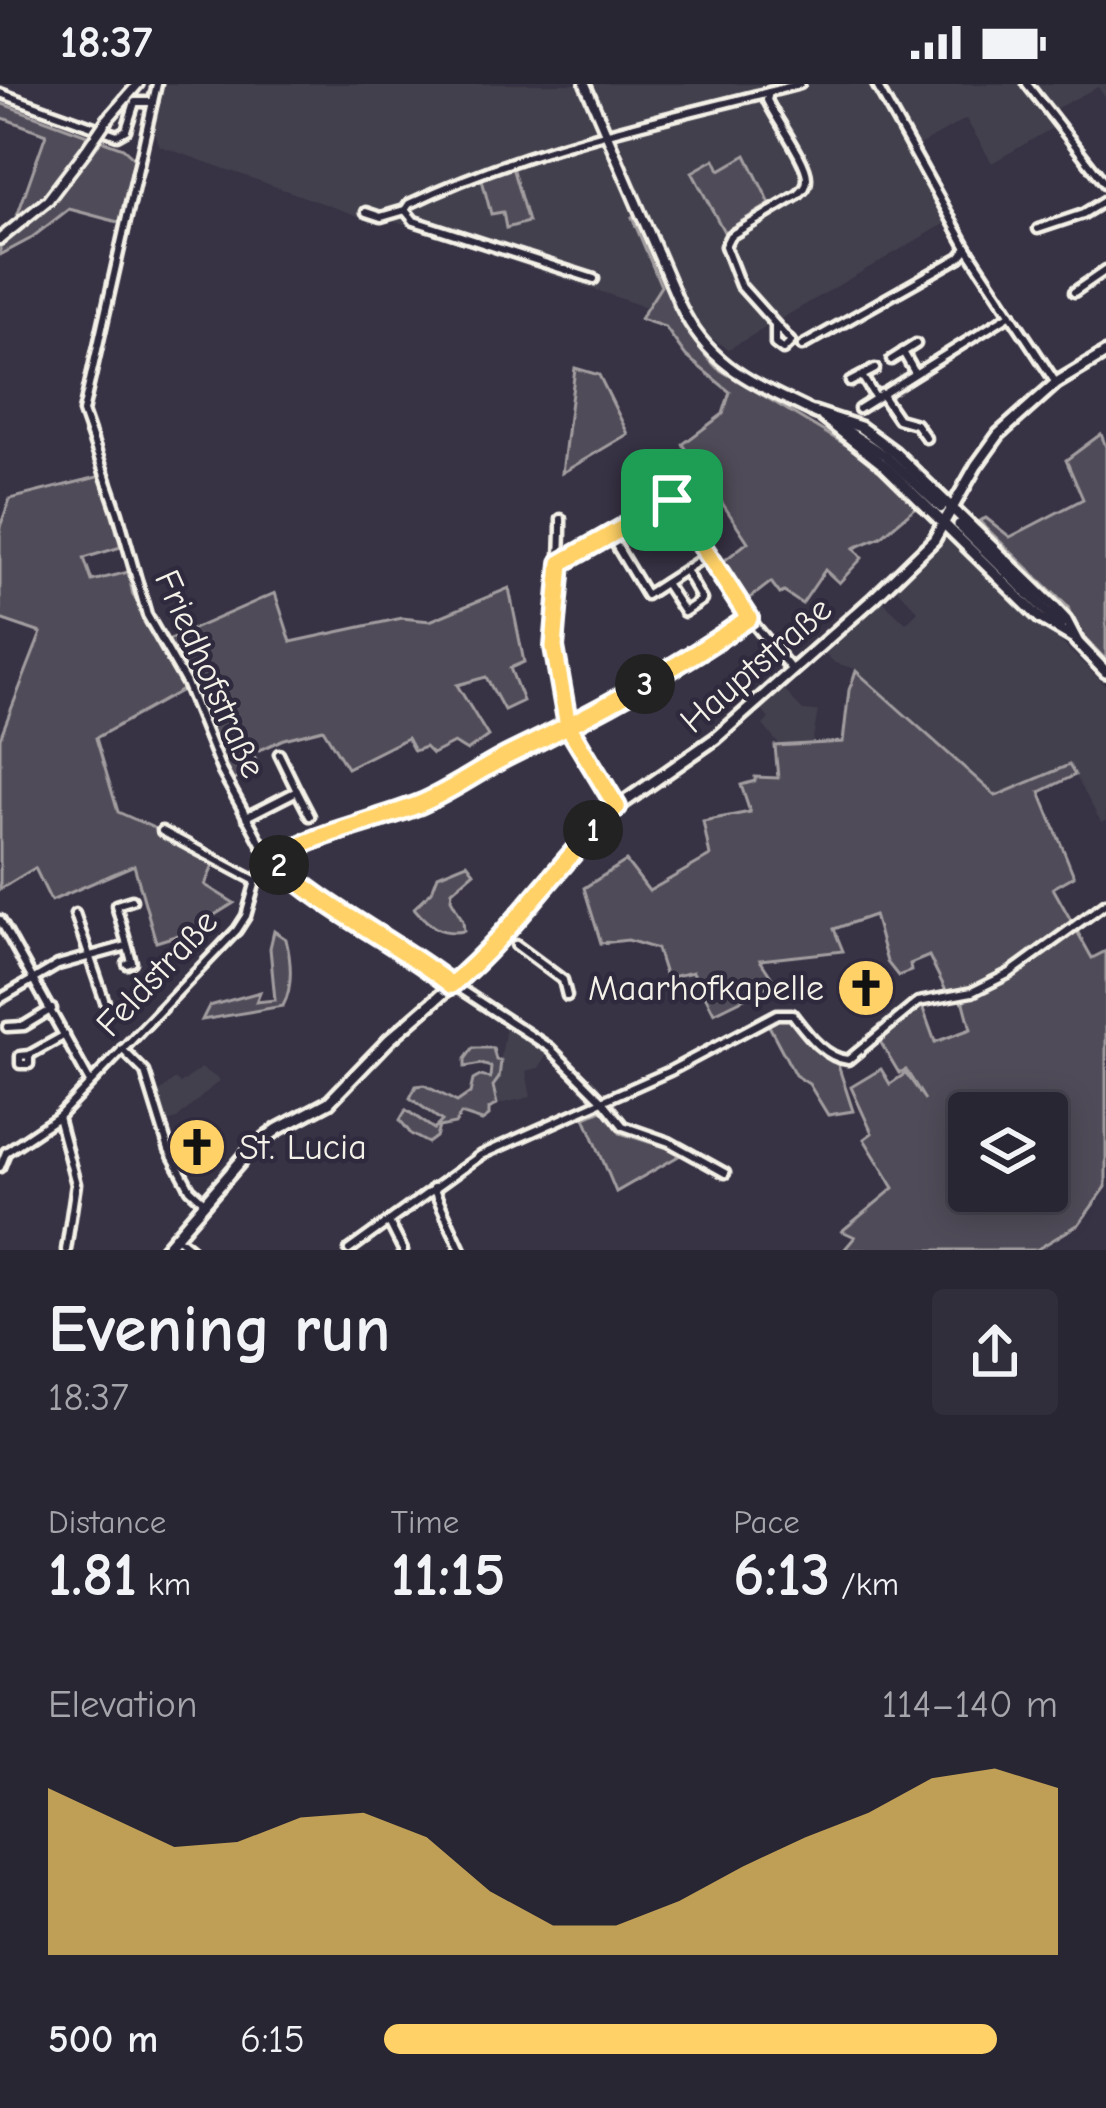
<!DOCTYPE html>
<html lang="en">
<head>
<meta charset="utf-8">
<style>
	:root { --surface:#292633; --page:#312e3b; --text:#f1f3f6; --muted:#a5a5ac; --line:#45434e; --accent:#ffd166 }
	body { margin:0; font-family:"Comic Neue",sans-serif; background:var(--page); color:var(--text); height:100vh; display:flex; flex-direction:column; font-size:45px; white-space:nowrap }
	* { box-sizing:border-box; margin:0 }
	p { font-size:39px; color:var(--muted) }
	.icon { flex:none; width:66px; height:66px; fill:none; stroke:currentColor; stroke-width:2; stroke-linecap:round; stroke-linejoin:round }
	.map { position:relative; height:1166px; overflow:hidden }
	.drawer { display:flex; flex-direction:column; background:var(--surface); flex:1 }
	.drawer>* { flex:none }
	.fabs { position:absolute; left:948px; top:1008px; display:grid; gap:24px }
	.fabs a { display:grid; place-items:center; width:120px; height:120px; border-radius:12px; background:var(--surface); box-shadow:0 6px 30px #0003,0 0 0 3px var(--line); font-size:60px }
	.pin { position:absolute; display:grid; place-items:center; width:102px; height:102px; color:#fff; margin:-51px; border-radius:24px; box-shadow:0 6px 18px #0006 }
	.km { position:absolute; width:60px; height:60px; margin:-30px; border-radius:50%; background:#222; color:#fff; font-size:33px; line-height:60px; text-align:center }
	.round { display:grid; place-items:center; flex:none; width:126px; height:126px; border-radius:12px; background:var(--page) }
	.headline { display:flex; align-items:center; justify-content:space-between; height:204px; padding:0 48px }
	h1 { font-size:66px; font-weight:700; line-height:90px }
	.metrics { display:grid; grid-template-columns:repeat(3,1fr); gap:18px; height:204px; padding:12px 48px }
	.metrics div { display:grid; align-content:center }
	.metrics b { font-size:60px; font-weight:700 }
	.metrics small { font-size:33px; font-weight:400 }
	.metrics p { font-size:33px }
	.chart { height:336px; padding:24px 48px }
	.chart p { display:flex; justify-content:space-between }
	.chart svg { width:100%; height:216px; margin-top:12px; fill:var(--accent); opacity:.7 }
	ul { padding:0 48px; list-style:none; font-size:39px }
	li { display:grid; grid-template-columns:192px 144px 1fr; align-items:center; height:90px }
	li i { height:30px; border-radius:15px; background:var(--accent) }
	.status { display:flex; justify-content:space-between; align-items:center; height:84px; padding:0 60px; background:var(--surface); direction:ltr }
	.status svg { height:33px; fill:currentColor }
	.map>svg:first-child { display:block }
	.built { fill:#433f4e }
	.green { fill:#504b59; stroke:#a29ea0; stroke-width:3; fill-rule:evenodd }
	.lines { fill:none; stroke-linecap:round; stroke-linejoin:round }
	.minor-casing { stroke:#f4f1e8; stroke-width:15 }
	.tertiary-casing { stroke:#f4f1e8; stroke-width:16 }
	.secondary-casing { stroke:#f4f1e8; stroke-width:18 }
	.minor { stroke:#2f2a3d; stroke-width:6 }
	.tertiary { stroke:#2f2a3d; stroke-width:8 }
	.secondary { stroke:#2f2a3d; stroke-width:9 }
	.tertiary-bridge-casing { stroke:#f4f1e8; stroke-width:16; stroke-linecap:butt }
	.tertiary-bridge { stroke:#2f2a3d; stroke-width:8 }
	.route-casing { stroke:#fff; stroke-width:24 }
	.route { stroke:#ffd166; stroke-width:15 }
	.labels { text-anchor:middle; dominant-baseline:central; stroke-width:9; stroke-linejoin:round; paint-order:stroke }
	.street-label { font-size:36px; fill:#f4f1e8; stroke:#2f2a3d }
	.poi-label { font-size:36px; fill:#f4f1e8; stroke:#2f2a3d; text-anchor:end }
</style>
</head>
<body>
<div class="status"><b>18:37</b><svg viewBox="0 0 49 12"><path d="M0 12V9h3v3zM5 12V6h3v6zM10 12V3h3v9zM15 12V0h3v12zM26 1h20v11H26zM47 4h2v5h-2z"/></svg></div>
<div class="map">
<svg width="1106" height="1166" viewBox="0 0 1106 1166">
	<rect width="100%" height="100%" fill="#373244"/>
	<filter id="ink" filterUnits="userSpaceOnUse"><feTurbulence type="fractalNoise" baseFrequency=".00833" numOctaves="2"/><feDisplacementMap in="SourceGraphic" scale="24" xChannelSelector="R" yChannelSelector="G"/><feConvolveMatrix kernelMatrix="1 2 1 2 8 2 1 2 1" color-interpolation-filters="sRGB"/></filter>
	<g filter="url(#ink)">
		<g class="built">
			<polygon points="153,0 1106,0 1106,15 1098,3 1057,24 1056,42 992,79 966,35 918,62 958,132 729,265 671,232 401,139 364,134 160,62 149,39 155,19"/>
			<polygon points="946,454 956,455 1106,602 1106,737 1101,738 1069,681 997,712 855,585 835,579 826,570 882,516 906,539 918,527 896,504"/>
			<polygon points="784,605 803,627 818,627 812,660 780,662 763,641 769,635 761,625"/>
			<polygon points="506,941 549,967 539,984 526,987 531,1013 478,1025 498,993"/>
			<polygon points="201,984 220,996 177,1035 164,1039 156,1011 175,995 180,1000"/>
		</g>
		<g class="green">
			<polygon points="0,19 123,64 145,84 132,125 118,138 69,125 30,155 0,171 0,146 15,138 46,50 0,33"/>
			<polygon points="746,71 770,120 724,148 692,88 715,75 720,86"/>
			<polygon points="512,83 528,138 506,144 503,128 491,130 481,92"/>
			<path d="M636,131C659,185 675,243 717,284L878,380L931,431L915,424L881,453L854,464L862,474L839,499L825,486L802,520L784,508L780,510L771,498L745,518L720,480L748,458L683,360L723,330L730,308L686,272L665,243L640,235L661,202L632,133Z"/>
			<polygon points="575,284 599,291 628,350 562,389"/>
			<polygon points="1101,350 1106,363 1106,576 1074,542 1068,523 979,437 986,434 1010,453 1083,415 1066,376"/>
			<polygon points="101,392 121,463 84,474 92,497 128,488 133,511 161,559 275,509 291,558 402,534 430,537 509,504 524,578 510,584 523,617 504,626 486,593 457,601 488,652 467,667 454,659 432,670 425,663 414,667 407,654 347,684 323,645 284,655 253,669 259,685 225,700 184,605 96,654 118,728 217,772 205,801 234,819 185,849 156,858 134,781 51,817 35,784 0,805 0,654 41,549 0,535 0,443 10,415"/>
			<path d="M856,587L996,712L1069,681L1075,691L1040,708L1074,792L1053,804L1092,874L1106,867V1103L1079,1140L1036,1166H844L855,1153L842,1147L894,1104L864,1055L872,1049L851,1003L881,985L890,1000L906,989L925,1016L906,986L899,989L878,954L922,922L935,958L971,945L964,919L947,909L929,872L910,880L911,887L898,892L887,878L874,831L834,845L843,867L760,876L775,899L714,929L693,888L666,894L657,865L628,856L601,859L584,804L626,777L649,807L710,772L703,737L750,728L741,701L755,697V693L778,694L775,662L843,658L849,606ZM969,1029H1047V1107H969Z"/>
			<path d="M467,779L474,788L452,807L451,815L463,837L464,847C440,851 429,842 414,824L432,807L438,791Z"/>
			<path d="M274,847L286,855C291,876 294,901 283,922L202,936L209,922L260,908L256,918L275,916L270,864Z"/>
			<polygon points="781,933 792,934 812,964 838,981 853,1027 828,1031 809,1000 795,991 767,938"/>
			<polygon points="473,964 493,964 496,976 501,977 499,994 493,1002 497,1020 489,1025 489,1032 482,1037 461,1030 455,1040 439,1043 436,1053 428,1059 411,1050 400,1036 406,1026 434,1045 442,1037 410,1014 416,1002 424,1001 457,1018 470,1009 473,996 480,992 490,994 491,983 481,980 465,983 465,975"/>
			<polygon points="604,1025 620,1049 684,1069 616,1108 585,1033"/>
		</g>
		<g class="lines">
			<defs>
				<g id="minor">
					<polyline points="157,0 83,328 118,429 147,531 186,599 222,688 251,741 266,769 294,796 550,964 603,1017 623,1042 669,1058 725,1089"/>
					<polyline points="876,0 967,164 1056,299"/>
					<polyline points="1027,0 1106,101"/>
					<path d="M769,8L767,16C775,34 807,77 807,94C807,103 804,105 798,111L730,152L725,162L740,201L791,258L783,266L775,260V242"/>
					<polyline points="0,9 117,51 126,46 135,18 153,18"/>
					<path d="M405,126L409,120C533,60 668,35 800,0"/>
					<polyline points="366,128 381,133 405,126 414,137 594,195"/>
					<polyline points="1038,145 1083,130 1106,116"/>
					<polyline points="1074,208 1106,186"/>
					<polyline points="802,262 960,173 967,164"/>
					<polyline points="903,268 915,289"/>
					<polyline points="891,276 916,260"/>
					<polyline points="862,292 875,313"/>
					<polyline points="850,298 875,285"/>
					<polyline points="881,310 898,335 916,340 926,354"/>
					<polyline points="859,325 1011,230"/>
					<polyline points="651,384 749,534 791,585"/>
					<path d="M561,435C562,507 543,582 572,651C583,677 602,700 618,723"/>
					<polyline points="610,451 646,511 708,471"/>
					<polyline points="561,479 672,416"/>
					<polyline points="665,499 684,528 702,516 685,486"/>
					<polyline points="279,670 297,707"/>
					<polyline points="246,733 297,707 310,732"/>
					<polyline points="162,747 256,797"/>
					<polyline points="75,830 105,918"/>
					<polyline points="0,836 90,998"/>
					<polyline points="516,861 563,896 567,912"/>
					<polyline points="127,880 132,878 116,821 132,816"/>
					<polyline points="0,915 58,881 127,862"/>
					<polyline points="7,943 24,942 52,925"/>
					<polyline points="122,965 145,988 169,1066 190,1105 203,1117"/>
					<polyline points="29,971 29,980 20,980 20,972 29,971 65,951"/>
					<polyline points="58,1033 76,1100 66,1166"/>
					<polyline points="0,1083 6,1068 58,1033 237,846 246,832 256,797 267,782 284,769 421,719 682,579 749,534"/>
					<polyline points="433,1104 461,1166"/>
					<polyline points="389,1138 403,1166"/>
					<polyline points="175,1152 192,1166"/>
					<path d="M349,1166L481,1071L670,987L777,930H792C806,948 824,974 848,976L918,918L972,908L1010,889L1106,819"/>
				</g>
				<g id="tertiary">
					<path d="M585,0L680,221C710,285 757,300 817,330"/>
					<polyline points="106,37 138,0"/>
					<polyline points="0,155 48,116 87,65"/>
					<polyline points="840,342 886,372 941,424"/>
				</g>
				<g id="secondary">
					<polyline points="814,328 860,343 894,368 1051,520 1066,536 1078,559"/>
					<polyline points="823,333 885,382 1040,534 1072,553"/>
					<polyline points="959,441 1060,541"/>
					<polyline points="1076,557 1106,588"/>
					<polyline points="164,1166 252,1064 278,1045 329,1018 389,956 480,877 594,745 623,719 716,654 873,515 934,456 976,382 999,350 1056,299 1106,269"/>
				</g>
			</defs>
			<use href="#minor" class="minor-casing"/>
			<use href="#tertiary" class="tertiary-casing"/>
			<use href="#secondary" class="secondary-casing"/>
			<use href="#minor" class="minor"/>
			<use href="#tertiary" class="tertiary"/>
			<use href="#secondary" class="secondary"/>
			<defs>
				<polyline id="tertiary-bridge" points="87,65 106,37"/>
			</defs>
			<use href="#tertiary-bridge" class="tertiary-bridge-casing"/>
			<use href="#tertiary-bridge" class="tertiary-bridge"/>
		</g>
	</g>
	<g class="lines" filter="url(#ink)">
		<defs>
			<path id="route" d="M672,416L561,479L554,563L568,642L617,723C557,779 514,848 451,901C394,856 326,826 273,776C316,748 373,739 420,720C451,707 479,686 509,671C592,631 673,587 749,534L672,416"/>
		</defs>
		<use href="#route" class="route-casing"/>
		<use href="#route" class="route"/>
	</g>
	<defs>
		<symbol id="church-disc" viewBox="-11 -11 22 22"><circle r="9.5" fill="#ffd166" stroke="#2f2a3d"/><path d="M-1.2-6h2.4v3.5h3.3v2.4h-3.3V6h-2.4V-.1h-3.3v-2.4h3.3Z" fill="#111"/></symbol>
	</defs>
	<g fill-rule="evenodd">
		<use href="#church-disc" x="833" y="871" width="66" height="66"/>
		<use href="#church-disc" x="164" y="1030" width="66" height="66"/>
	</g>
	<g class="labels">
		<g class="street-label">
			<text transform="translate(756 581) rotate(-41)">Hauptstraße</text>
			<text transform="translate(210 590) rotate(66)">Friedhofstraße</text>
			<text transform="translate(157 889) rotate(-47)">Feldstraße</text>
		</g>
		<g class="poi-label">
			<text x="824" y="904">Maarhofkapelle</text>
			<text x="239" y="1063" text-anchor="start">St. Lucia</text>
		</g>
	</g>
</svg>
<div class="fabs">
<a><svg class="icon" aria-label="layers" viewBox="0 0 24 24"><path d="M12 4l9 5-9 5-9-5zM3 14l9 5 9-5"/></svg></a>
</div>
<div class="pin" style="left:672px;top:416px;background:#1e9e55"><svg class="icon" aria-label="arrive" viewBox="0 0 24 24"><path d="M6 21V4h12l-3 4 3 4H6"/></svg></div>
<b class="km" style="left:593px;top:746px">1</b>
<b class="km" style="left:279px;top:781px">2</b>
<b class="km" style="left:645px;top:600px">3</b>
</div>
<section class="drawer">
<div class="headline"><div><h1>Evening run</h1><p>18:37</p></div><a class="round"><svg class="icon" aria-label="share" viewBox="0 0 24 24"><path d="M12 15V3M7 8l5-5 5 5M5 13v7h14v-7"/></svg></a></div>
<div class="metrics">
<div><p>Distance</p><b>1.81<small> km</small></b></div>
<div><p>Time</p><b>11:15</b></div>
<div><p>Pace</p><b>6:13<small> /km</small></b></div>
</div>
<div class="chart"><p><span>Elevation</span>114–140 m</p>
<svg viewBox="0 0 160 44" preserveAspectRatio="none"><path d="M0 44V10L10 16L20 22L30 21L40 16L50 15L60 20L70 31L80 38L90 38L100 33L110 26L120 20L130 15L140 8L150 6L160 10V44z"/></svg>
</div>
<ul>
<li><b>500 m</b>6:15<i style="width:91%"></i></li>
</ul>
</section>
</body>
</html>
